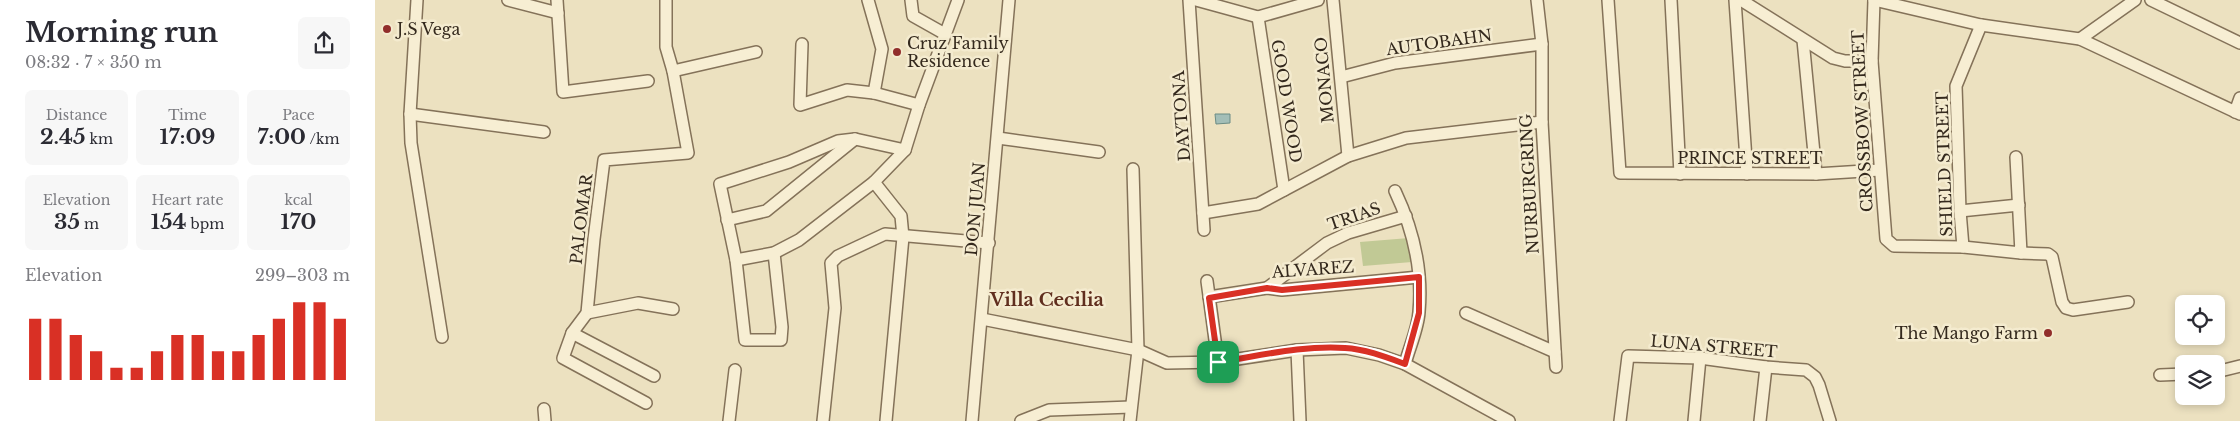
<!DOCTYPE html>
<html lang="en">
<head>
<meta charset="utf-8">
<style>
	:root { --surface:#fff; --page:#f7f7f7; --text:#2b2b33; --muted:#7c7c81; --accent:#d93025 }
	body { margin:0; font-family:"Libre Baskerville",serif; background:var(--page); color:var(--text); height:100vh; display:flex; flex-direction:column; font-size:19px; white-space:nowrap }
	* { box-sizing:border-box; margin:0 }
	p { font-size:16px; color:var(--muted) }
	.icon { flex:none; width:28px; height:28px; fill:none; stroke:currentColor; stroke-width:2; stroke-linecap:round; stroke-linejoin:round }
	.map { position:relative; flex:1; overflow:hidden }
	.panel { display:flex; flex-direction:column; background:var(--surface); width:375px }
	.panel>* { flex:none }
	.controls { position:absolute; left:1800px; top:295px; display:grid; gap:10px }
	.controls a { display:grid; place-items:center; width:50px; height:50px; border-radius:8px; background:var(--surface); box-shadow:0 2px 8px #0003; font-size:25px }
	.pin { position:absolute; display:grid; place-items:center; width:42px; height:42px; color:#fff; margin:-21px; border-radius:10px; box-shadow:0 2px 8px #0006 }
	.round { display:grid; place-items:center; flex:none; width:52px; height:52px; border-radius:8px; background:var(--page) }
	.overview { display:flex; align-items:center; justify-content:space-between; height:85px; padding:0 25px }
	h1 { font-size:28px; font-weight:700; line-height:38px }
	.metrics { display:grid; grid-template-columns:repeat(3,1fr); gap:8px; height:85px; padding:5px 25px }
	.metrics div { display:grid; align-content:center; border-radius:8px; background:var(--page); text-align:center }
	.metrics b { font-size:21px; font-weight:700 }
	.metrics small { font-size:14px; font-weight:400 }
	.metrics p { font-size:14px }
	.chart { height:140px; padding:10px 25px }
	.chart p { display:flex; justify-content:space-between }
	.chart svg { width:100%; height:90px; margin-top:5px; stroke:var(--accent); stroke-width:6 }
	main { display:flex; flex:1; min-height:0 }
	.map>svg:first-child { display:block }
	.green { fill:#c1c995 }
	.water { fill:#a3beb7; stroke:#6b8c85 }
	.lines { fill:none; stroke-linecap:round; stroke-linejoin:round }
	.minor-casing { stroke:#847259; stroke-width:14 }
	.minor { stroke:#f7eed3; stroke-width:11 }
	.route-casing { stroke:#fff; stroke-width:10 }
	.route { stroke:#d93025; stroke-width:6 }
	.poi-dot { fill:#912e2b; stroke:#f4ebcf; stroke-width:2 }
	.labels { text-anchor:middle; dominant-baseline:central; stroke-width:5; stroke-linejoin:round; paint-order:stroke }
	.poi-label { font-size:16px; fill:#34291d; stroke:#f4ebcf; text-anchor:start }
	.street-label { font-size:16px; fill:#34291d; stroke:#f4ebcf }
	.neighbourhood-label { font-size:18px; font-weight:bold; fill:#602e1e; stroke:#f4ebcf }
</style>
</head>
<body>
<main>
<section class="panel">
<div class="overview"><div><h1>Morning run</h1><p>08:32 · 7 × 350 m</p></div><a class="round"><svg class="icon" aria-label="share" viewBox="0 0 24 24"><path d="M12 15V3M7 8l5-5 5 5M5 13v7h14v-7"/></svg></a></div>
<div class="metrics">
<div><p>Distance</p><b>2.45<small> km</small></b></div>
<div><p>Time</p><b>17:09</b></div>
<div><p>Pace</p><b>7:00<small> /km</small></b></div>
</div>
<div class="metrics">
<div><p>Elevation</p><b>35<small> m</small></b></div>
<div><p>Heart rate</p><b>154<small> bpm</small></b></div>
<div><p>kcal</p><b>170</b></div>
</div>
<div class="chart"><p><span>Elevation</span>299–303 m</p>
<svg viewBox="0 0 160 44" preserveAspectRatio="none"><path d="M5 44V14M15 44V14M25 44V22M35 44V30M45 44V38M55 44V38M65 44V30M75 44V22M85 44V22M95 44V30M105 44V30M115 44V22M125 44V14M135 44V6M145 44V6M155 44V14"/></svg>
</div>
</section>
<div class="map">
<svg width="1865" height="421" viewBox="0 0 1865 421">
	<rect width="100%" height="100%" fill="#ece1c0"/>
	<polygon class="green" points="1034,238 1037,262 988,266 985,242"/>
	<polygon class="water" points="840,114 855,114 855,123 841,124"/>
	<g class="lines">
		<defs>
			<g id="minor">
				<polyline points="42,0 35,114 36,143 67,337"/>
				<polyline points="133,0 183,13"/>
				<polyline points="182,0 188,92 273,81"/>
				<polyline points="493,0 507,49 499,93"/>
				<polyline points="536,0 538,16 570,34"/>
				<polyline points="814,0 829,230"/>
				<polyline points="821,0 883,17 943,0"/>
				<polyline points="958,0 973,156"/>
				<polyline points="1162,0 1167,44 1167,122 1181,367"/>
				<polyline points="1233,0 1245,173 1441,174 1505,170"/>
				<polyline points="1296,0 1305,174"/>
				<polyline points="1360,0 1372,174"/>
				<polyline points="1366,0 1458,58 1470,61 1497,61"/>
				<polyline points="1499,0 1497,61 1511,239 1519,246 1588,247 1646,253 1641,157"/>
				<polyline points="1499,0 1606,25 1705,39 1865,114"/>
				<polyline points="1776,0 1865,43"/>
				<polyline points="883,17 909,190"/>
				<polyline points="1705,39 1760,0"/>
				<polyline points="1428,40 1441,174"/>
				<polyline points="427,44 425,105 472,90 499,93 544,105"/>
				<polyline points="298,71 381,52"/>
				<polyline points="966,77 1020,63 1167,44"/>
				<polyline points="1860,112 1865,98"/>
				<polyline points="35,114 169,132"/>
				<polyline points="623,138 724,152"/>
				<polyline points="499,182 526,216 528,237 511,421"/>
				<path d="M1020,191C1038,229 1048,269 1044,312C1043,329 1034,348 1030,364"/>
				<polyline points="1585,211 1644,205"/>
				<polyline points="828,213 883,204 973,156 1031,138 1167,122"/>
				<polyline points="352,220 391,211 480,139"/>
				<polyline points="1588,247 1585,211 1581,86 1606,25"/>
				<polyline points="399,253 407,327 406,340 370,340 361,260 345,184 414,162 463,141 480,139 530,150"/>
				<polyline points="1646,253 1673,254 1677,257 1687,302 1691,308 1698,310 1753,302"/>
				<polyline points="361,260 399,253 424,240 499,182 530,150 544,105 583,0"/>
				<polyline points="832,281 843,362"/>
				<polyline points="892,288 952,243 973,233 1031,216"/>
				<polyline points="834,297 892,288 907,290 1044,277"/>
				<polyline points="212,313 263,303 298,309"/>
				<polyline points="1091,313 1180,352"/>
				<polyline points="607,319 763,350 792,363 843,362 922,350 971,348 1004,355 1030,364 1134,421"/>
				<polyline points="197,333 188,358 271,403"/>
				<polyline points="922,350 925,421"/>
				<polyline points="1841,372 1865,366"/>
				<polyline points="1785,375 1809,374"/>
				<polyline points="279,376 197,333 212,313 219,239 229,160 313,153 298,71 291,47 291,0"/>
				<polyline points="169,409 170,421"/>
				<polyline points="354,421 360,370"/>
				<polyline points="448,421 460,308 456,263 463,256 510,234 614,243"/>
				<polyline points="597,421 634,0"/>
				<polyline points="646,421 674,410 756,407"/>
				<polyline points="755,421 763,350 758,169"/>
				<polyline points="1245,421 1253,356 1325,358 1391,367 1431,370 1440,377 1444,385 1455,421"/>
				<polyline points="1319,421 1325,358"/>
				<polyline points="1385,421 1391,367"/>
			</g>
		</defs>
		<use href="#minor" class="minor-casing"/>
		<use href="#minor" class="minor"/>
	</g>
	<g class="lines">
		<defs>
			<path id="route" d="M1044,277V313L1030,364C1011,357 990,349 970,348C928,345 884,356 843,362L834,298L892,288L907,290Z"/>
		</defs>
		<use href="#route" class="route-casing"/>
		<use href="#route" class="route"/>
	</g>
	<g class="poi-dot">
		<circle cx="12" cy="29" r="5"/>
		<circle cx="522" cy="52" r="5"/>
		<circle cx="1673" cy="333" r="5"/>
	</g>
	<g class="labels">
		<g class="poi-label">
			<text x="22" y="29">J.S Vega</text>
			<text x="532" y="43">Cruz Family<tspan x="532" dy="18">Residence</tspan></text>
			<text x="1663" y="333" text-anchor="end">The Mango Farm</text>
		</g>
		<g class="street-label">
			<text transform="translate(1064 42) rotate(-8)">AUTOBAHN</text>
			<text transform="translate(949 80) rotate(-95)">MONACO</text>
			<text transform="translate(912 101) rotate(81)">GOOD WOOD</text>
			<text transform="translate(806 116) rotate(-94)">DAYTONA</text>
			<text transform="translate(1487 121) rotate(-93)">CROSSBOW STREET</text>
			<text x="1375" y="158">PRINCE STREET</text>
			<text transform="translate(1569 164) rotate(-92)">SHIELD STREET</text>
			<text transform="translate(1154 184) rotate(-93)">NURBURGRING</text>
			<text transform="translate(600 209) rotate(-85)">DON JUAN</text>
			<text transform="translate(979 216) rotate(-19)">TRIAS</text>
			<text transform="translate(206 219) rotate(-83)">PALOMAR</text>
			<text transform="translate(938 269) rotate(-4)">ALVAREZ</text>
			<text transform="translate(1339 346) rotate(5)">LUNA STREET</text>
		</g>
		<g class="neighbourhood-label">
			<text x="672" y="300">Villa Cecilia</text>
		</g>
	</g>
</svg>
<div class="controls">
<a><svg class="icon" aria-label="locate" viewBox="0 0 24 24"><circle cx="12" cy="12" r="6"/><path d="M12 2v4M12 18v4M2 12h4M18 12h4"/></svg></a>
<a><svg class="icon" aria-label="layers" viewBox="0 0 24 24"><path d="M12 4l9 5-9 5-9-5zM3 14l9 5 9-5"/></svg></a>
</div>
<div class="pin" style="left:843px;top:362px;background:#1e9e55"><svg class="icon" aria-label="arrive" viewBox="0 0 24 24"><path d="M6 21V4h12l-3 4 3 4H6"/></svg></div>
</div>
</main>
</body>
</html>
